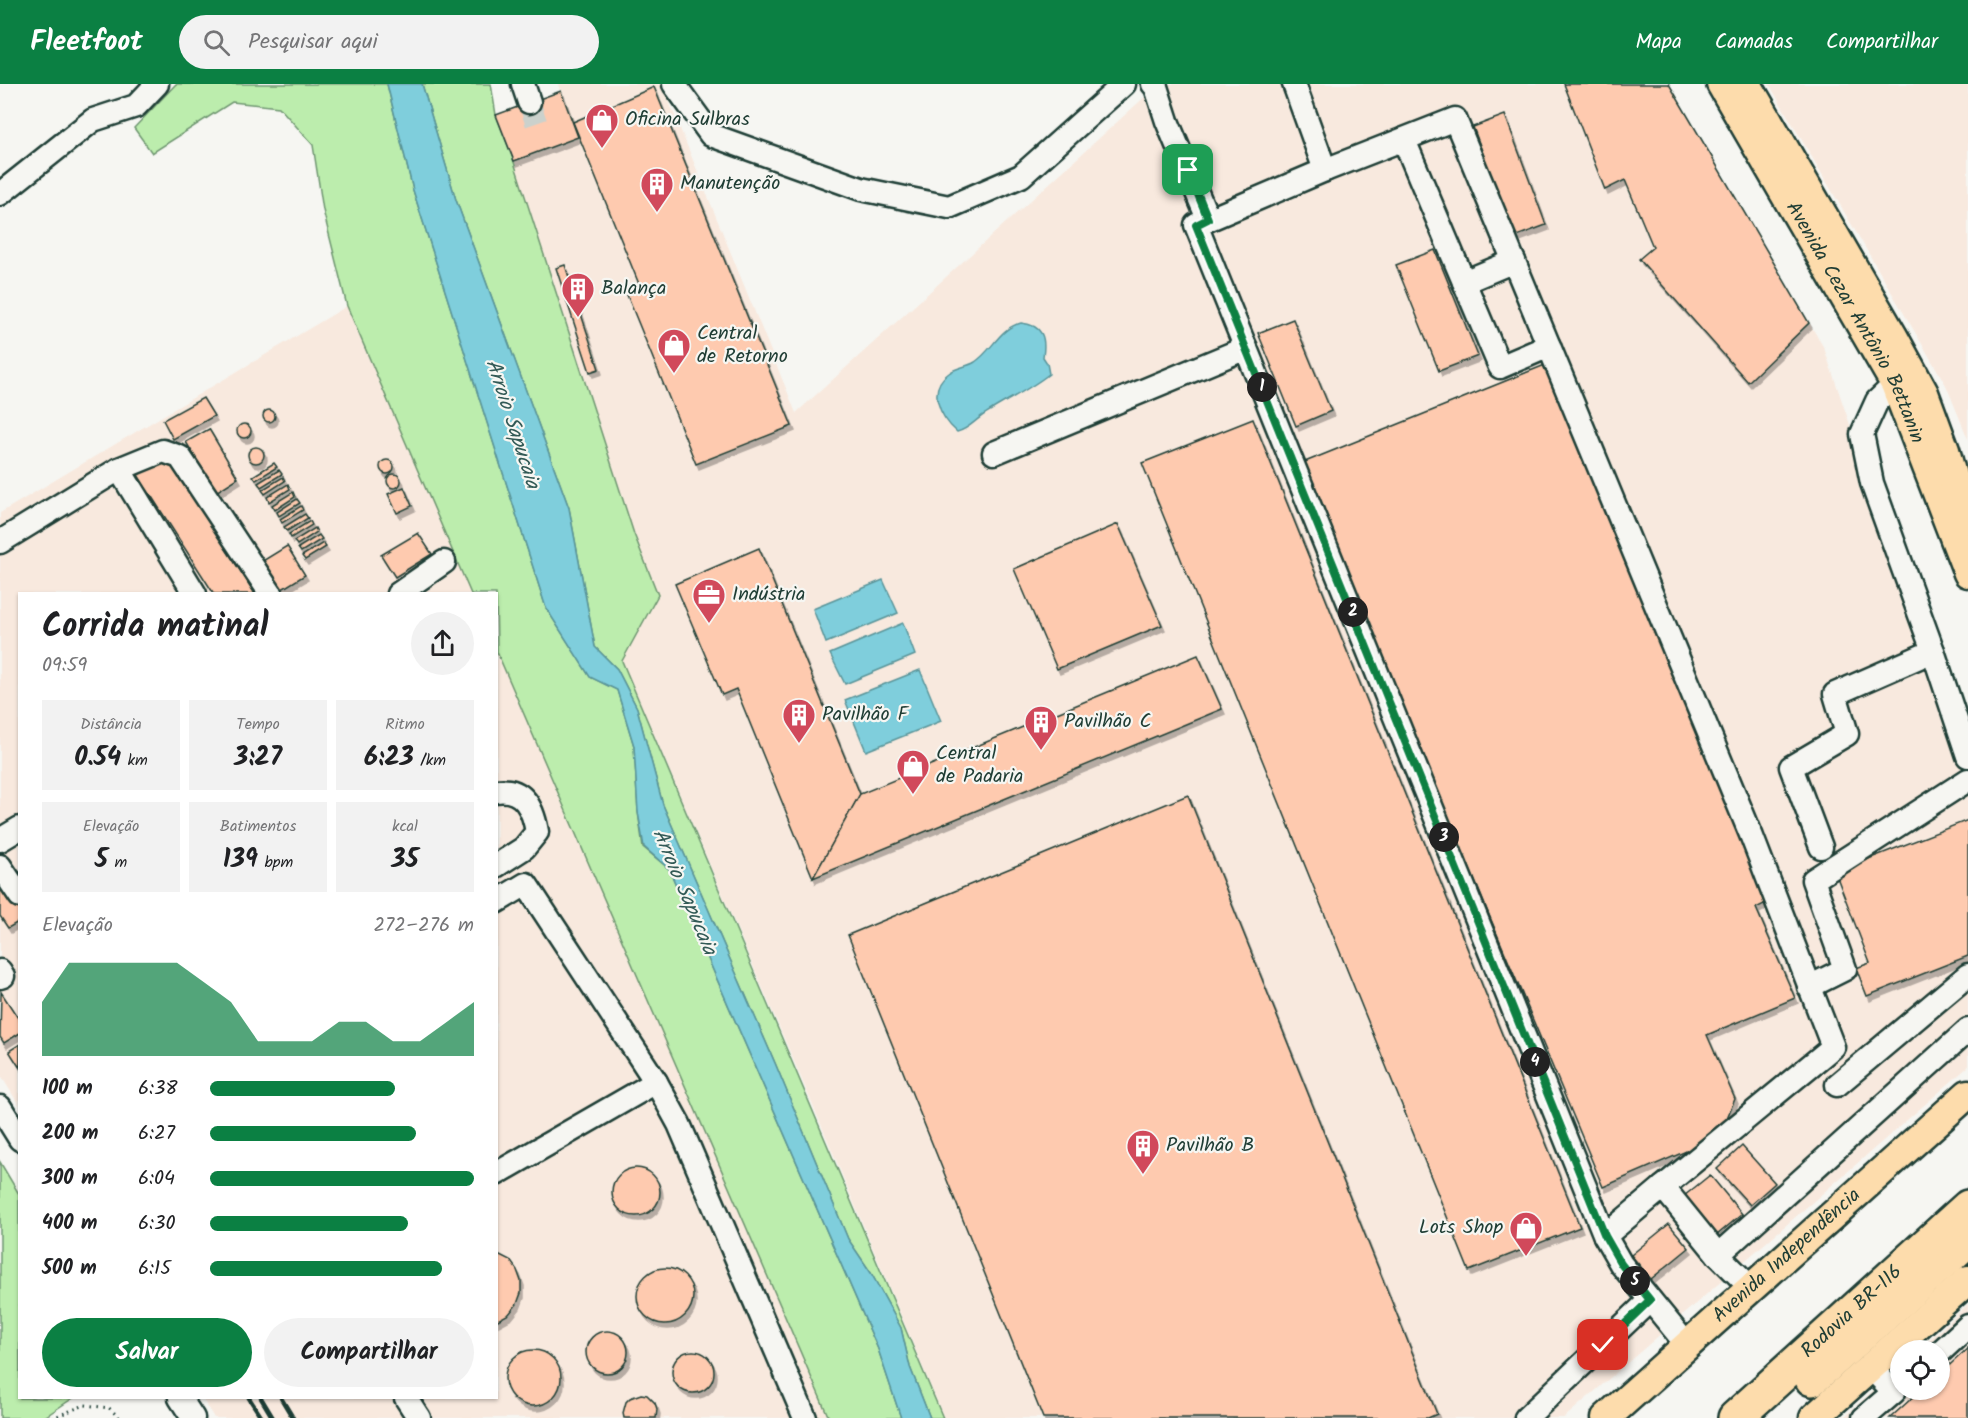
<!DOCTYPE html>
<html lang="pt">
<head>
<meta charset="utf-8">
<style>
	:root { --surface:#fff; --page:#f2f2f2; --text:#202124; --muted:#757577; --accent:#0b8043 }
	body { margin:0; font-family:Kalam,sans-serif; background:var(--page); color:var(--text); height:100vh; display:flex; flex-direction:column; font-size:22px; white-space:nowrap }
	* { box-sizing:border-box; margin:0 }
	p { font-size:20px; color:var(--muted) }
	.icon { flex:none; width:33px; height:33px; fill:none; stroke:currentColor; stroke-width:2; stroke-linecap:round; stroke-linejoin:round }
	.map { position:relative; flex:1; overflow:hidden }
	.drawer { position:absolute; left:18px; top:508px; width:480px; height:807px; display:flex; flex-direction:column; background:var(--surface); border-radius:0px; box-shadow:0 2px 4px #0004 }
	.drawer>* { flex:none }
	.tools { position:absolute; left:1890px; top:1256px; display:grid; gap:12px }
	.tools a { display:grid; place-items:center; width:60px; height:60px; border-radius:50%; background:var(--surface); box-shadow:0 2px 4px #0004; font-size:30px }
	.pin { position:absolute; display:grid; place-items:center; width:51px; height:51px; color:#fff; margin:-26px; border-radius:12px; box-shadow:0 3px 9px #0006 }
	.km { position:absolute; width:30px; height:30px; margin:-15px; border-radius:50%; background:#222; color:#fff; font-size:16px; line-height:30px; text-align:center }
	.round { display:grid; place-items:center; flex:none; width:63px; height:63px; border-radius:32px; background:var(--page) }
	.headline { display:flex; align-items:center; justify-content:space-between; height:102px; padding:0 24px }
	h1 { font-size:33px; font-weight:700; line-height:45px }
	.metrics { display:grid; grid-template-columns:repeat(3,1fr); gap:9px; height:102px; padding:6px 24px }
	.metrics div { display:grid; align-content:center; border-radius:0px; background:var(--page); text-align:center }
	.metrics b { font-size:26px; font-weight:700 }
	.metrics small { font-size:16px; font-weight:400 }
	.metrics p { font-size:16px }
	.chart { height:168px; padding:12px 24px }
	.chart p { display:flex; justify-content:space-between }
	.chart svg { width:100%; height:108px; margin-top:6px; fill:var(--accent); opacity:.7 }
	.button { display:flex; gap:12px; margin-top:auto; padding:12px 24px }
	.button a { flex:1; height:69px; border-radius:36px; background:var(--accent); color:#fff; font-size:24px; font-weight:700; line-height:69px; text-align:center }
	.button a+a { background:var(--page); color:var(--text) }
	ul { padding:0 24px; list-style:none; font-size:20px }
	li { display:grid; grid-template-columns:96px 72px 1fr; align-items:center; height:45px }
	li i { height:15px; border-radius:8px; background:var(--accent) }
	header { display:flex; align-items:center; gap:36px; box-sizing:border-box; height:84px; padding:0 30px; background:var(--accent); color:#fff }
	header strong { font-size:28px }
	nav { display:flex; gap:33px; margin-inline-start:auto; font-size:21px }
	.search { width:420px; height:54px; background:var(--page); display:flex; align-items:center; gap:15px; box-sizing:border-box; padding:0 21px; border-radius:33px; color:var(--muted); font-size:22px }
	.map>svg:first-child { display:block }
	.built { fill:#f8e9de }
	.green { fill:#bcedad; stroke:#6e9570; stroke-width:1.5 }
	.water { fill:#7fcedc; stroke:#599499; stroke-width:1.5 }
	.building { fill:#fecaaf; stroke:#1f3d34; stroke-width:1.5; filter:url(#shadow) }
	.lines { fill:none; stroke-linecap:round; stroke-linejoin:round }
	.minor-tunnel { stroke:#cbd1cc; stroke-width:22; stroke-dasharray:22 11; stroke-linecap:butt }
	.minor-casing { stroke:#1f3d34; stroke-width:27 }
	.major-casing { stroke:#1f3d34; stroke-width:33 }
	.highway-casing { stroke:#1f3d34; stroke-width:38 }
	.path { stroke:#1f3d34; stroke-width:3; stroke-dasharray:1.5 4.5; stroke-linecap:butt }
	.minor { stroke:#f6f6f2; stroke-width:22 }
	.major { stroke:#fddcac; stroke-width:28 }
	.highway { stroke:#fddcac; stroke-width:33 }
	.rail { stroke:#1f3d34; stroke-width:4.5 }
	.route-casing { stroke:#fff; stroke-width:12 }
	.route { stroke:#0b8043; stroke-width:8 }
	.labels { text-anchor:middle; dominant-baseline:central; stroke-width:4.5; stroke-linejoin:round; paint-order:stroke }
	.poi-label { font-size:20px; fill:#1f3d34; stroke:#f6f6f2; text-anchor:start }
	.street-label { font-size:20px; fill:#1f3d34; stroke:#f6f6f2 }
	.water-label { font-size:21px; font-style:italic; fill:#325a56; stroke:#f6f6f2 }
</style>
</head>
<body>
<header>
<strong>Fleetfoot</strong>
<div class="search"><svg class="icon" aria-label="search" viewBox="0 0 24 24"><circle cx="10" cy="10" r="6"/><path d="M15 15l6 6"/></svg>Pesquisar aqui</div>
<nav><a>Mapa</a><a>Camadas</a><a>Compartilhar</a></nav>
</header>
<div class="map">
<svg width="1968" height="1334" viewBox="0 0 1968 1334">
	<defs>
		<filter id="shadow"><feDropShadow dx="3" dy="5" stdDeviation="0" flood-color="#0004"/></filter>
	</defs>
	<rect width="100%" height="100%" fill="#f6f6f2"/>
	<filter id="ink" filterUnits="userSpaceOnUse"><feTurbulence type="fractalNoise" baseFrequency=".0167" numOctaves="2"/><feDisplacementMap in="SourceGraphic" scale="12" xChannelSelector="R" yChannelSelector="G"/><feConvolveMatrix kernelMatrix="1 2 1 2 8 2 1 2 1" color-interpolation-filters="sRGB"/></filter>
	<g filter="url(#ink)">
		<g class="built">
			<polygon points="558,0 662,0 796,329 1159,0 1669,0 1824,264 1968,690 1968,983 1564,1334 944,1334 822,1043 622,576 658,511 634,450 514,77 496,31 560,7"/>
			<polygon points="1769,0 1968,0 1968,355 1946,301"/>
			<polygon points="347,222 471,510 20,510 19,1021 0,990 0,429"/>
			<polygon points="497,568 829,1334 214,1334 202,1314 496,1314"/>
			<polygon points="1968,1220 1968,1334 1843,1334 1900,1282 1900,1305 1940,1305 1940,1266 1918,1266"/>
		</g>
		<g class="green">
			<polygon points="176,0 387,0 413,106 546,524 590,593 617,606 634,662 638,728 643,763 669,785 878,1265 901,1334 829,1334 497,568 496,510 471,510 347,222 323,126 313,61 279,23 232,18 152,69 134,44"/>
			<polygon points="422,0 491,0 496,31 513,75 634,450 658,511 622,577 943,1334 930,1334 910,1283 901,1244 871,1189 848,1155 775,979 663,721 637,624 617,585 595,563 569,424 456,116"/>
			<polygon points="0,1078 19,1110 20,1314 73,1314 43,1334 0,1334"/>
		</g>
		<g class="water">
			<polygon points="387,0 422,0 456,116 569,424 595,563 617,585 637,624 663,721 775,979 848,1155 871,1189 901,1244 910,1283 930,1334 901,1334 878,1265 669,785 644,763 638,728 634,662 617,606 590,593 546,524 413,106"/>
			<path d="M1021,239C1043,241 1046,254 1043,273L1047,279L1049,290C1029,306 1006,316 985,330C975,336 969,345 957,348C940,333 926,305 949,289C957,283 967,283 975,278C993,266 999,244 1021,239Z"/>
			<polygon points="883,496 898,529 826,559 813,525"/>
			<polygon points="903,539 915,571 845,600 830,570"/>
			<polygon points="920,586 941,637 866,667 845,616"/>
		</g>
		<g class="building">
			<polygon points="1564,0 1669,0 1809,239 1748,298 1639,175 1653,163 1625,96 1605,106"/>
			<polygon points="654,3 792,342 696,380 627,211 641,205 573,38"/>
			<polygon points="561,7 578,53 514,77 496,31"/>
			<polygon points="1505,31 1546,141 1514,153 1473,43"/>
			<polygon points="1435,166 1478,272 1439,287 1396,181"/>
			<polygon points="565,181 599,285 590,288 556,184"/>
			<polygon points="1293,235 1331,327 1296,342 1258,249"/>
			<polygon points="1545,281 1770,817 1756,824 1795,914 1707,951 1735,1015 1719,1053 1603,1103 1300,380"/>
			<polygon points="203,314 214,332 173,355 163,336"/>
			<circle cx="269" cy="332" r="6"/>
			<polygon points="1253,335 1580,1143 1469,1187 1142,379"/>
			<circle cx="244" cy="347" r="7"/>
			<polygon points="209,345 238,394 216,408 186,358"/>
			<circle cx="256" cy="371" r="8"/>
			<polygon points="167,372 255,510 214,510 138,391"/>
			<circle cx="387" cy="383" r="7"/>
			<polygon points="274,379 277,383 256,396 253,392"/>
			<polygon points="279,386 282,390 261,403 258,399"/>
			<circle cx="394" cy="397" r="7"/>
			<polygon points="283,393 285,397 265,410 262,406"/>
			<polygon points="288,400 290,405 269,418 267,413"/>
			<polygon points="404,403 412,422 397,429 388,410"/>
			<polygon points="293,408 295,413 275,426 272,421"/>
			<polygon points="297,415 300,419 279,432 277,428"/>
			<polygon points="301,422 303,426 282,439 280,435"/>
			<polygon points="305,430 308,434 287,447 284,443"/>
			<polygon points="310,437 312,441 291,454 289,450"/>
			<polygon points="1118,440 1162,541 1057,585 1014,485"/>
			<polygon points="315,444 317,448 297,461 294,457"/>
			<polygon points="418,449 432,470 395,493 381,471"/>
			<polygon points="319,451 322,455 301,468 298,464"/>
			<polygon points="323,459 326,463 305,476 302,472"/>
			<polygon points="287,462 305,491 279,507 261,478"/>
			<polygon points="759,464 860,710 813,794 736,605 722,611 675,500"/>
			<polygon points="1198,571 1222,625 813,794 860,710"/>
			<polygon points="1188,711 1437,1330 1428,1334 1043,1334 848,851"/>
			<polygon points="1968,736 1968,872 1867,912 1856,884 1870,879 1835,788"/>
			<polygon points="20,788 20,837 8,844 0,832 0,800"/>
			<polygon points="1,908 20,937 20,949 4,959 0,953"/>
			<polygon points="20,960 20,984 9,967"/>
			<polygon points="1742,1062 1775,1099 1750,1121 1717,1085"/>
			<circle cx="636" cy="1108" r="24"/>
			<polygon points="1710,1091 1742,1130 1717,1151 1684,1112"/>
			<polygon points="1669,1140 1689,1164 1651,1195 1631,1171"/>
			<polygon points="496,1169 510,1176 517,1186 521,1197 521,1209 517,1220 509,1230 496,1237"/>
			<circle cx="665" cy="1212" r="28"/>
			<circle cx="607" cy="1268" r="21"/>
			<polygon points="1968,1264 1968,1334 1890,1334 1922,1305 1940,1305 1940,1290"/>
			<circle cx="533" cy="1294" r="28"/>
			<circle cx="693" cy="1288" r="21"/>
			<polygon points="641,1310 647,1311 655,1319 657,1325 656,1334 624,1334 623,1329 626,1318 630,1314"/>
		</g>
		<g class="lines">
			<polyline class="minor-tunnel" points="529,18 537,41"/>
			<defs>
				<g id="minor">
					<polyline points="523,0 529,18"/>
					<polyline points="674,0 711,51 861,105 949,123 1021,92 1124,0"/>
					<polyline points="1153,0 1156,3 1167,37 1208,135"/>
					<polyline points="1294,0 1325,86"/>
					<polyline points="1404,56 1500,283 1549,262"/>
					<polyline points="0,110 93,36 136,22 157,0"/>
					<polyline points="1464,198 1514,177"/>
					<polyline points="1906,292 1895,300 1877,317 1862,350 1872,399 1933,567 1968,672"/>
					<polyline points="994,369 1246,264"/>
					<polyline points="119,385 163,367 180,373 271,510"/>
					<polyline points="0,458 119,385 195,510"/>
					<polyline points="398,510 444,478"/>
					<path d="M496,707C524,703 533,725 537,748L524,764L496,782"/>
					<polyline points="0,756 20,744"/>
					<polyline points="1821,763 1791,683 1847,650 1835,610 1933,567"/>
					<polyline points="0,782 20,812"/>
					<polyline points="496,818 526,800 656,998 679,1040 805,1334"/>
					<polyline points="0,887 3,892 0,893"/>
					<polyline points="1809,903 1845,885 1813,796 1968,696"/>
					<polyline points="1837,1001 1968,891"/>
					<polyline points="0,1023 20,1055"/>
					<polyline points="496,1090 656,998"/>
					<polyline points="1605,1152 1663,1103"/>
					<polyline points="1718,1171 1968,946"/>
					<polyline points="1687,1261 1621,1180 1605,1152 1196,141 1325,86 1455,35 1752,753 1833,963 1663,1103 1718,1171 1750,1203"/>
					<polyline points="1940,1268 1968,1242"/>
					<polyline points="180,1314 193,1334"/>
					<polyline points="406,1314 419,1334"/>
					<polyline points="1526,1334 1650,1216"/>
					<polyline points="1864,1334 1894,1308 1871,1284"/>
				</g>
				<g id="major">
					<path id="s1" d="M1721,0L1895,300L1968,489"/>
					<polyline points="1747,0 1893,252 1924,309 1945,366 1961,424 1966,436"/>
					<path id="s2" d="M1606,1334L1968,1010"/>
					<polyline points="1814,1334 1968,1196"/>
				</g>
				<g id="highway">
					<polyline points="1812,1295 1968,1156"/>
					<path id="s3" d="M1735,1334L1968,1123"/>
				</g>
			</defs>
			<use href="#minor" class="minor-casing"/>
			<use href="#major" class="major-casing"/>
			<use href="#highway" class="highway-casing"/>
			<polyline class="path" points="52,1334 85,1321 109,1324 120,1334"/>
			<use href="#minor" class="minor"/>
			<use href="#major" class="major"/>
			<use href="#highway" class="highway"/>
			<g class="rail">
				<polyline points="249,1314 262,1334"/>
				<polyline points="261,1314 273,1334"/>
				<polyline points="281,1314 293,1334"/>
			</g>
		</g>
	</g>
	<g class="lines" filter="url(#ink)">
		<defs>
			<polyline id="route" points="1188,86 1208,135 1196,141 1605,1152 1621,1180 1650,1216 1603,1261"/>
		</defs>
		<use href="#route" class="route-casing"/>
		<use href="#route" class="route"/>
	</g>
	<defs>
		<symbol id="shop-pin" viewBox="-11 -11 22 30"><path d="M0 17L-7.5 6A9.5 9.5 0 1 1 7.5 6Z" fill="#d1495b" stroke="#f6f6f2"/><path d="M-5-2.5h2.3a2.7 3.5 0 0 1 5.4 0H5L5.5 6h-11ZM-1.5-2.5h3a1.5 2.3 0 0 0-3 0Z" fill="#fff"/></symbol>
		<symbol id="building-pin" viewBox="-11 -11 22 30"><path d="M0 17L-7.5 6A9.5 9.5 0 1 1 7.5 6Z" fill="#d1495b" stroke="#f6f6f2"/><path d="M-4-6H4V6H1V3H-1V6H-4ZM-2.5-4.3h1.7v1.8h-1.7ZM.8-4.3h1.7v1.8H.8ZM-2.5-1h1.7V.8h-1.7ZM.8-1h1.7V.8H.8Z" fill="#fff"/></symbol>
		<symbol id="office-pin" viewBox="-11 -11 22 30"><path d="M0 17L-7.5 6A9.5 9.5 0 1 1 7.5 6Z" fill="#d1495b" stroke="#f6f6f2"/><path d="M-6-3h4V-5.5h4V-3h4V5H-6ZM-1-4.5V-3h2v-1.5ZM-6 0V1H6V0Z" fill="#fff"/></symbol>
	</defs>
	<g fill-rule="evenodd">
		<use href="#shop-pin" x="583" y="17" width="38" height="52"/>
		<use href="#building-pin" x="638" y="81" width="38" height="52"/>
		<use href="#building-pin" x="559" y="186" width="38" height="52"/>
		<use href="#shop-pin" x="655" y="242" width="38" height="52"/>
		<use href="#office-pin" x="690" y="492" width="38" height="52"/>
		<use href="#building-pin" x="780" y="612" width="38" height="52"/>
		<use href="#building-pin" x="1022" y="619" width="38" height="52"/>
		<use href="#shop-pin" x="894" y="663" width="38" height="52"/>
		<use href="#building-pin" x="1124" y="1043" width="38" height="52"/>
		<use href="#shop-pin" x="1507" y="1125" width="38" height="52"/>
	</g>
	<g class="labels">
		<g class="poi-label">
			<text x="625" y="36">Oficina Sulbras</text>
			<text x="680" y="100">Manutenção</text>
			<text x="601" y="205">Balança</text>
			<text x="697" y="250">Central<tspan x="697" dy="23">de Retorno</tspan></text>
			<text x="732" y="511">Indústria</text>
			<text x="822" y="631">Pavilhão F</text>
			<text x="1064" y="638">Pavilhão C</text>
			<text x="936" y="670">Central<tspan x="936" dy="23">de Padaria</tspan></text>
			<text x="1166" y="1062">Pavilhão B</text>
			<text x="1503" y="1144" text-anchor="end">Lots Shop</text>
		</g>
		<g class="street-label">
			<text stroke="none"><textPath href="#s1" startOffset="274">Avenida Cezar Antônio Bettanin</textPath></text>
			<text stroke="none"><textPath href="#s2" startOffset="243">Avenida Independência</textPath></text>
			<text stroke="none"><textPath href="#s3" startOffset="158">Rodovia BR-116</textPath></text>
		</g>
		<g class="water-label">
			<text transform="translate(512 340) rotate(72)">Arroio Sapucaia</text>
			<text transform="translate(684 808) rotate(67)">Arroio Sapucaia</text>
		</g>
	</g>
</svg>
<div class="tools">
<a><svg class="icon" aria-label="locate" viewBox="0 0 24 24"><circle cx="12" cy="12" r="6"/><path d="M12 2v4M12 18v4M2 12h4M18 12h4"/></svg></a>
</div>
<div class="pin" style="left:1188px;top:86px;background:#1e9e55"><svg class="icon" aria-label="arrive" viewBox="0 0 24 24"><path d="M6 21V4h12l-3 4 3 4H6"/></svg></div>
<div class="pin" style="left:1603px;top:1261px;background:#d93025"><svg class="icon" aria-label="check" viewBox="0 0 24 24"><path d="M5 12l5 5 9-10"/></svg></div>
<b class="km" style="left:1262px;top:303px">1</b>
<b class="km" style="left:1353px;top:528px">2</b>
<b class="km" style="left:1444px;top:753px">3</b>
<b class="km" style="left:1535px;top:978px">4</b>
<b class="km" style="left:1635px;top:1197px">5</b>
<section class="drawer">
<div class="headline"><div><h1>Corrida matinal</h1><p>09:59</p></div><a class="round"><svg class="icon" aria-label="share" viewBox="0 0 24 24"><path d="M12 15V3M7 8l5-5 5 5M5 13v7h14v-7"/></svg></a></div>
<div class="metrics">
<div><p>Distância</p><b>0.54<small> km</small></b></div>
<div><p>Tempo</p><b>3:27</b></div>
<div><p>Ritmo</p><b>6:23<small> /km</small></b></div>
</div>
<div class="metrics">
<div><p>Elevação</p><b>5<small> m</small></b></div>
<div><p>Batimentos</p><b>139<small> bpm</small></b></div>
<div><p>kcal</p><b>35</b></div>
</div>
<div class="chart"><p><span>Elevação</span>272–276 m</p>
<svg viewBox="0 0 160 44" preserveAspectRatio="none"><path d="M0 44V22L10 6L20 6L30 6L40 6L50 6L60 14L70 22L80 38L90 38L100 38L110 30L120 30L130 38L140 38L150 30L160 22V44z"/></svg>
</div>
<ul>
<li><b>100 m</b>6:38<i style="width:70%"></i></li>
<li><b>200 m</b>6:27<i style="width:78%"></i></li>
<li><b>300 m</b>6:04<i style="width:100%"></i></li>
<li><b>400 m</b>6:30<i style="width:75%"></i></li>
<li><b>500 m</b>6:15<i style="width:88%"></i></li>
</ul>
<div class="button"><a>Salvar</a><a>Compartilhar</a></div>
</section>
</div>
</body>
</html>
